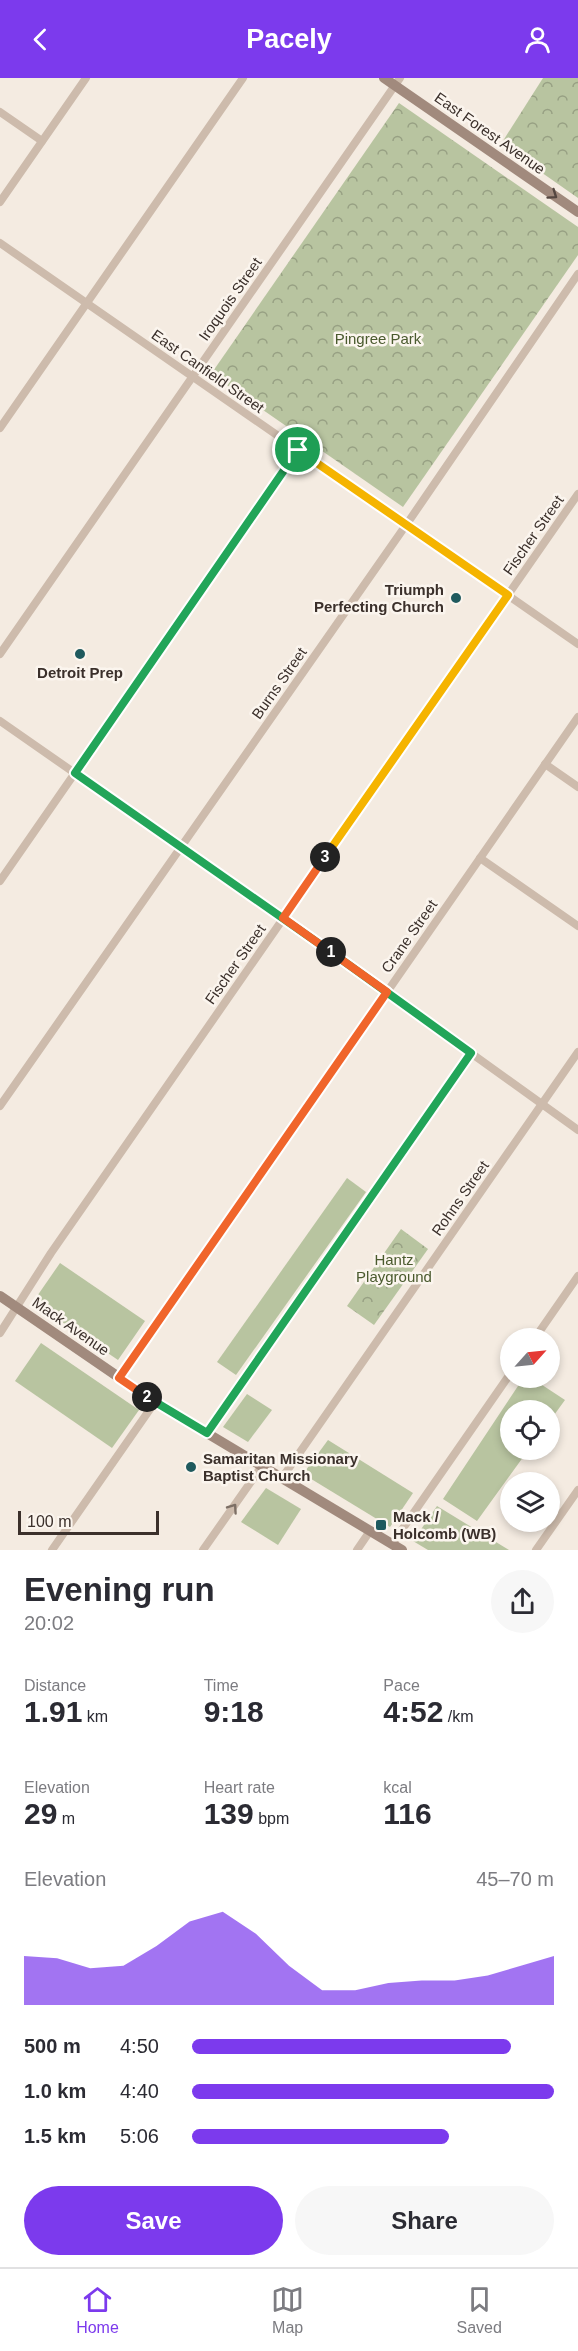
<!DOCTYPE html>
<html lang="en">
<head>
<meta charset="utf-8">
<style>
	:root { --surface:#fff; --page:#f7f7f7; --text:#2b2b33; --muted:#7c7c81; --line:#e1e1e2; --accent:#7c3aed }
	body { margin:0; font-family:Arial,sans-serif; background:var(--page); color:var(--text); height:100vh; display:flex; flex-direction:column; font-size:22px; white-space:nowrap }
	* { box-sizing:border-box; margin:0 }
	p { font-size:20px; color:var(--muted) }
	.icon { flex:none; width:33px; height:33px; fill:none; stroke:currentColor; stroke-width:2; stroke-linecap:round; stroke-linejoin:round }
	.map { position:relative; height:1472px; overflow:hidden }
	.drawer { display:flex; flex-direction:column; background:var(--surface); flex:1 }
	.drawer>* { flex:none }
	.needle { width:39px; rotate:63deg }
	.controls { position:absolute; left:500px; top:1250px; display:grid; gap:12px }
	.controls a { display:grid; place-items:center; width:60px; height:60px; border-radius:50%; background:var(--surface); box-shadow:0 3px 9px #0003; font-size:30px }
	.scale { position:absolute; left:18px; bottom:15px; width:141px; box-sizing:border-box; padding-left:6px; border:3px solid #3b302b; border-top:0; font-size:16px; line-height:21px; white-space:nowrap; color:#3b302b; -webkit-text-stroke:4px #fbf5ee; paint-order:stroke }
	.pin { position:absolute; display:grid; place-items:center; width:51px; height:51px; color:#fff; margin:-26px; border:3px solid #fff; border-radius:50%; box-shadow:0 2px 6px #0007 }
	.km { position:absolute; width:30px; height:30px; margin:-15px; border-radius:50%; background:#222; color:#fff; font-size:16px; line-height:30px; text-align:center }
	.round { display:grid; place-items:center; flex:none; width:63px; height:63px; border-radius:32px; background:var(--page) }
	.head { display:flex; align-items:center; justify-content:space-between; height:102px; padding:0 24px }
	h1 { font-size:33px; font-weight:800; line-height:45px }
	.metrics { display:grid; grid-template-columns:repeat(3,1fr); gap:9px; height:102px; padding:6px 24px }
	.metrics div { display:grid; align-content:center }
	.metrics b { font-size:30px; font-weight:800 }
	.metrics small { font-size:16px; font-weight:400 }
	.metrics p { font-size:16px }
	.chart { height:168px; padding:12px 24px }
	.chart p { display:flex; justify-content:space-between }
	.chart svg { width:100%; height:108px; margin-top:6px; fill:var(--accent); opacity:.7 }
	.primary-button { display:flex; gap:12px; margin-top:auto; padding:12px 24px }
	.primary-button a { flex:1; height:69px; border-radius:36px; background:var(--accent); color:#fff; font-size:24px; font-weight:800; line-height:69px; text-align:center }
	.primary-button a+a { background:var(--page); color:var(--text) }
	ul { padding:0 24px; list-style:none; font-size:20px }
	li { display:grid; grid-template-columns:96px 72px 1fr; align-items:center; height:45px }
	li i { height:15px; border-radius:8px; background:var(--accent) }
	header { display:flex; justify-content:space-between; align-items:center; height:78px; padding:0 24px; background:var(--accent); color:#fff; font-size:27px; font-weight:800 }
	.menu { display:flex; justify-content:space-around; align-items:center; height:84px; border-top:2px solid var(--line); background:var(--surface); font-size:16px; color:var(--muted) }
	.menu a { display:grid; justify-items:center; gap:3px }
	.menu .active { color:var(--accent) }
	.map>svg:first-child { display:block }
	.grass { fill:#b8c4a0 }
	.park { fill:url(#park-crowns) }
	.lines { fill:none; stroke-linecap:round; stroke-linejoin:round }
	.minor { stroke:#cdbbac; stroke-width:8 }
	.secondary { stroke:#a18a7d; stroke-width:10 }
	.oneway { stroke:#544640 }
	.oneway2 { stroke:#7d6f65 }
	.split-1-casing { stroke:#fff; stroke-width:12 }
	.split-2-casing { stroke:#fff; stroke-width:12 }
	.split-3-casing { stroke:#fff; stroke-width:12 }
	.split-4-casing { stroke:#fff; stroke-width:12 }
	.split-1 { stroke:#22a559; stroke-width:8 }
	.split-2 { stroke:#22a559; stroke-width:8 }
	.split-3 { stroke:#f0652b; stroke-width:8 }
	.split-4 { stroke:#f5b400; stroke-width:8 }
	.poi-dot { fill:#1f5a5e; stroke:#fbf5ee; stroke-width:2 }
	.labels { text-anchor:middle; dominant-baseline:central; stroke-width:5; stroke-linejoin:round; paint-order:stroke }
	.street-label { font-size:15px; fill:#3b302b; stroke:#fbf5ee }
	.park-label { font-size:15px; fill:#4a5a2e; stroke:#fbf5ee }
	.poi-label { font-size:15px; font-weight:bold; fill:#3b302b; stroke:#fbf5ee; text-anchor:start }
</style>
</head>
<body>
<header><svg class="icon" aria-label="back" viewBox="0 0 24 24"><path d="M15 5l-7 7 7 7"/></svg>Pacely<svg class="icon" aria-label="person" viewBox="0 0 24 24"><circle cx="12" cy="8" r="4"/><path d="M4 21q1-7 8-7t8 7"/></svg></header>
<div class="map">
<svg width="578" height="1472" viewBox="0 0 578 1472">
	<defs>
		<pattern id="park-crowns" width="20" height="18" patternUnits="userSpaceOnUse" patternTransform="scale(1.5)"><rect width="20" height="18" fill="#b8c4a0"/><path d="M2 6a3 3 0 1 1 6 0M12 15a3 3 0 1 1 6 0" fill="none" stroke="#97a083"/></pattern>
	</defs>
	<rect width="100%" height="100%" fill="#f4ebe1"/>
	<g class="grass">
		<polygon points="347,1100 366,1114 236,1297 217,1284"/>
		<polygon points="60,1185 145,1243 118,1282 33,1224"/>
		<polygon points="41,1265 139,1332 112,1370 15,1303"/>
		<polygon points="524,1299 530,1299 565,1322 549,1344 549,1332 510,1332 510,1371 529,1371 477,1443 443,1421"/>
		<polygon points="247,1316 272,1332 248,1364 223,1349"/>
		<polygon points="328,1362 413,1415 390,1449 303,1396"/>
		<polygon points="266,1410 301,1431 278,1467 241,1444"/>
		<polygon points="437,1428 509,1472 428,1472 413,1463"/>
	</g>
	<g class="park">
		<polygon points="543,0 578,0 578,120 501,66"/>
		<polygon points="399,25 578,149 578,177 403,429 211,296"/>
		<polygon points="401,1151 428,1171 374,1247 347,1228"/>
	</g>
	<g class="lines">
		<g class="minor">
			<polyline points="0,34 42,63"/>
			<polyline points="0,124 86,0"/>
			<polyline points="0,165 578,566"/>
			<polyline points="0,350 243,0"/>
			<polyline points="0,576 400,0"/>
			<polyline points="0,643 283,840 578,1052"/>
			<polyline points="545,686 578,709"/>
			<polyline points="480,780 578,848"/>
			<polyline points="0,803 299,372"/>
			<polyline points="0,1028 413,437 578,196"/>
			<polyline points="0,1255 51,1175 578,416"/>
			<polyline points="535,1260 578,1198"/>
			<polyline points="119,1300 578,639"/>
			<polyline points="207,1355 471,975"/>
			<polyline points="282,1400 578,974"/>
			<polyline points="392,1466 510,1296"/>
			<polyline points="52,1472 155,1324"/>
			<polyline points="203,1472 262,1388"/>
			<polyline points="357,1472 370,1453"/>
			<polyline points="536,1472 578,1412"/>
		</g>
		<g class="secondary">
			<polyline points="384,0 578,134"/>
			<polyline points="0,1218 155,1324 402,1472"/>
		</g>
	</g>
	<defs><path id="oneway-chevron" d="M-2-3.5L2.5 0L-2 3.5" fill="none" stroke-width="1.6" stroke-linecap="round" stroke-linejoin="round" transform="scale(1.5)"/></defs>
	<use class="oneway" href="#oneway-chevron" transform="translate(553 117) rotate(35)"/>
	<use class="oneway2" href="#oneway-chevron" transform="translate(233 1430) rotate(-55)"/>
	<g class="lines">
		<defs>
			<polyline id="split-1" points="298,372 75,695 331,874"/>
			<polyline id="split-2" points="147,1319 207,1355 471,975 331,874"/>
			<polyline id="split-3" points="147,1319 119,1300 387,914 283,840 325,779"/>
			<polyline id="split-4" points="298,372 508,517 325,779"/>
		</defs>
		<use href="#split-1" class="split-1-casing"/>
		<use href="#split-2" class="split-2-casing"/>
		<use href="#split-3" class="split-3-casing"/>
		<use href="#split-4" class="split-4-casing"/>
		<use href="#split-1" class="split-1"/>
		<use href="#split-2" class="split-2"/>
		<use href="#split-3" class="split-3"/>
		<use href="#split-4" class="split-4"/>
	</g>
	<g class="poi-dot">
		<circle cx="456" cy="520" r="6"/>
		<circle cx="80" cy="576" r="6"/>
		<circle cx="191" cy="1389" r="6"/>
		<rect x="375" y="1441" width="12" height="12" rx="3"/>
	</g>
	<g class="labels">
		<g class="street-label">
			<text transform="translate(490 55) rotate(35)">East Forest Avenue</text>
			<text transform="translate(230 221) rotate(-55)">Iroquois Street</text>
			<text transform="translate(208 293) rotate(35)">East Canfield Street</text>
			<text transform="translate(533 457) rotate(-55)">Fischer Street</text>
			<text transform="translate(279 605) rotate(-55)">Burns Street</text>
			<text transform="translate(409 858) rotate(-55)">Crane Street</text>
			<text transform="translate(235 886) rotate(-55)">Fischer Street</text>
			<text transform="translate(460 1120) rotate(-55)">Rohns Street</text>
			<text transform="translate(71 1248) rotate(35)">Mack Avenue</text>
		</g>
		<g class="park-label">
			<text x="378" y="260">Pingree Park</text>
			<text x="394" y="1181">Hantz<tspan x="394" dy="17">Playground</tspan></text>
		</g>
		<g class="poi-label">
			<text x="444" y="511" text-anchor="end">Triumph<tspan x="444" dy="17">Perfecting Church</tspan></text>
			<text x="80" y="594" text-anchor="middle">Detroit Prep</text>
			<text x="203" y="1380">Samaritan Missionary<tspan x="203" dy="17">Baptist Church</tspan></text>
			<text x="393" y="1438">Mack /<tspan x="393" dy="17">Holcomb (WB)</tspan></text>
		</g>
	</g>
</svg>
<div class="controls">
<a><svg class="needle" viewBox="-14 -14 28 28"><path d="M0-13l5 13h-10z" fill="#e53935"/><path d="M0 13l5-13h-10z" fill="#7c7c81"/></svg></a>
<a><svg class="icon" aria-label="locate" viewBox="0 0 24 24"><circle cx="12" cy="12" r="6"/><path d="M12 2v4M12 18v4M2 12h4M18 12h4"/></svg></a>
<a><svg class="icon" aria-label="layers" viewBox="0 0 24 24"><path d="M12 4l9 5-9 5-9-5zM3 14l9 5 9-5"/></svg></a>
</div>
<div class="scale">100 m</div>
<div class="pin" style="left:298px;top:372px;background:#1e9e55"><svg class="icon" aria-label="arrive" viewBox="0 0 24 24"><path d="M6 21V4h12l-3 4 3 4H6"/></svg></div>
<b class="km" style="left:331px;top:874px">1</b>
<b class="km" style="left:147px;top:1319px">2</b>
<b class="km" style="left:325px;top:779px">3</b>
</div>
<section class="drawer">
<div class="head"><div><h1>Evening run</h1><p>20:02</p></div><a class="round"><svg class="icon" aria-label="share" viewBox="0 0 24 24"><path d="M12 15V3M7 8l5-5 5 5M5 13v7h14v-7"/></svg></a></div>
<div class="metrics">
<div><p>Distance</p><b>1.91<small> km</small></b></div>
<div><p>Time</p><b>9:18</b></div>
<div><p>Pace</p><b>4:52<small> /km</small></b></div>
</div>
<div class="metrics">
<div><p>Elevation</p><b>29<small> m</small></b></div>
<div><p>Heart rate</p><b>139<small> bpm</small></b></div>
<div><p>kcal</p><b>116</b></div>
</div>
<div class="chart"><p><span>Elevation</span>45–70 m</p>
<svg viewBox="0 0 160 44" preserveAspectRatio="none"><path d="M0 44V24L10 25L20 29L30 28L40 20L50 10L60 6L70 15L80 28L90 38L100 38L110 35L120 34L130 34L140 32L150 28L160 24V44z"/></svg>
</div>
<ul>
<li><b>500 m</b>4:50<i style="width:88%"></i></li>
<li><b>1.0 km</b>4:40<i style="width:100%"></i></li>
<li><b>1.5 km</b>5:06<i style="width:71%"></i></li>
</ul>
<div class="primary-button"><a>Save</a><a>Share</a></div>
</section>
<nav class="menu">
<a class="active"><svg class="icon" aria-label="home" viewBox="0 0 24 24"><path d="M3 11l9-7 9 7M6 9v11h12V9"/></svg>Home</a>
<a><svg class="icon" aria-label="map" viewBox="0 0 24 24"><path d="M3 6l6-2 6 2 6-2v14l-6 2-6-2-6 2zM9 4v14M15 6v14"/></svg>Map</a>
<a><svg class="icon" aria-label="saved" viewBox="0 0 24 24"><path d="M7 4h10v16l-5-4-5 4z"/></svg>Saved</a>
</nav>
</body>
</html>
